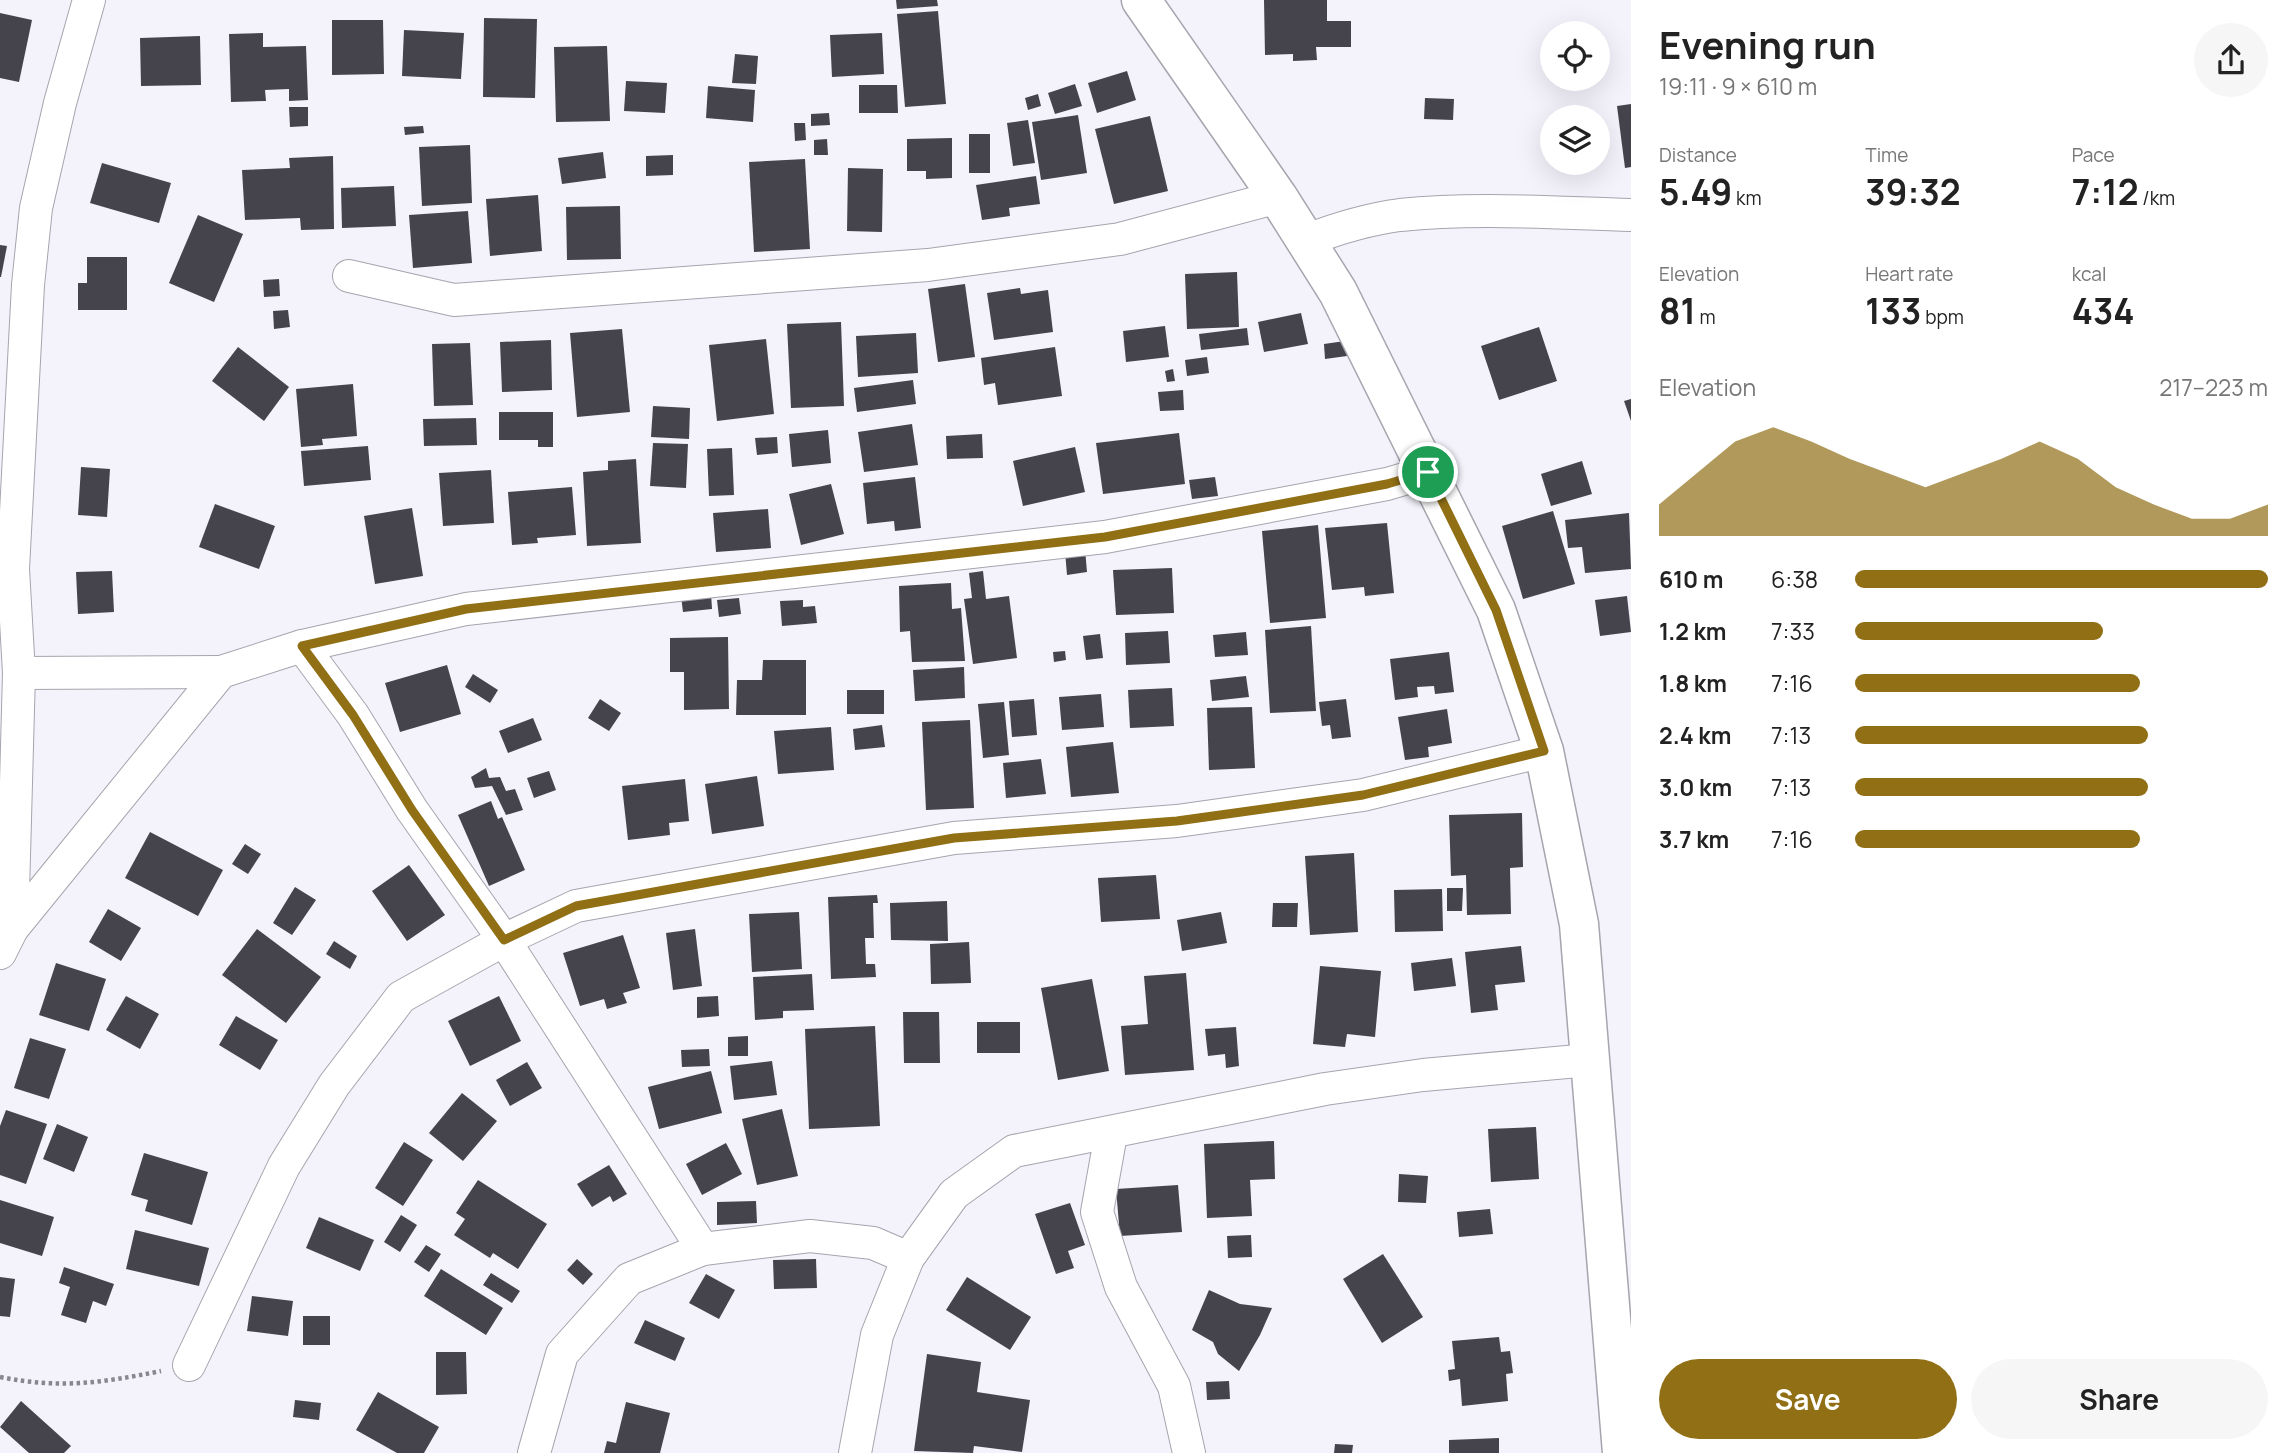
<!DOCTYPE html>
<html lang="en">
<head>
<meta charset="utf-8">
<style>
	:root { --surface:#fff; --page:#f6f6f6; --text:#222; --muted:#767676; --accent:#906f15 }
	body { margin:0; font-family:Manrope,sans-serif; background:var(--page); color:var(--text); height:100vh; display:flex; flex-direction:column; font-size:26px; white-space:nowrap }
	* { box-sizing:border-box; margin:0 }
	p { font-size:23px; color:var(--muted) }
	.icon { flex:none; width:38px; height:38px; fill:none; stroke:currentColor; stroke-width:2; stroke-linecap:round; stroke-linejoin:round }
	.map { position:relative; flex:1; overflow:hidden }
	.drawer { display:flex; flex-direction:column; background:var(--surface); width:665px }
	.drawer>* { flex:none }
	.fabs { position:absolute; left:1540px; top:21px; display:grid; gap:14px }
	.fabs a { display:grid; place-items:center; width:70px; height:70px; border-radius:50%; background:var(--surface); box-shadow:0 7px 28px #0002; font-size:35px }
	.pin { position:absolute; display:grid; place-items:center; width:60px; height:60px; color:#fff; margin:-30px; border:4px solid #fff; border-radius:50%; box-shadow:0 2px 7px #0007 }
	.round { display:grid; place-items:center; flex:none; width:74px; height:74px; border-radius:37px; background:var(--page) }
	.overview { display:flex; align-items:center; justify-content:space-between; height:119px; padding:0 28px }
	h1 { font-size:38px; font-weight:700; line-height:52px }
	.metrics { display:grid; grid-template-columns:repeat(3,1fr); gap:10px; height:119px; padding:7px 28px }
	.metrics div { display:grid; align-content:center }
	.metrics b { font-size:35px; font-weight:700 }
	.metrics small { font-size:19px; font-weight:400 }
	.metrics p { font-size:19px }
	.chart { height:196px; padding:14px 28px }
	.chart p { display:flex; justify-content:space-between }
	.chart svg { width:100%; height:126px; margin-top:7px; fill:var(--accent); opacity:.7 }
	.action { display:flex; gap:14px; margin-top:auto; padding:14px 28px }
	.action a { flex:1; height:80px; border-radius:42px; background:var(--accent); color:#fff; font-size:28px; font-weight:700; line-height:80px; text-align:center }
	.action a+a { background:var(--page); color:var(--text) }
	ul { padding:0 28px; list-style:none; font-size:23px }
	li { display:grid; grid-template-columns:112px 84px 1fr; align-items:center; height:52px }
	li i { height:18px; border-radius:9px; background:var(--accent) }
	main { display:flex; flex:1; min-height:0 }
	.map>svg:first-child { display:block }
	.building { fill:#45434b }
	.lines { fill:none; stroke-linecap:round; stroke-linejoin:round }
	.minor-casing { stroke:#a6a4ad; stroke-width:34 }
	.tertiary-casing { stroke:#a6a4ad; stroke-width:41 }
	.path { stroke:#89878d; stroke-width:4.5; stroke-dasharray:3.5 3.5; stroke-linecap:butt }
	.minor { stroke:#fff; stroke-width:32 }
	.tertiary { stroke:#fff; stroke-width:38 }
	.route-casing { stroke:#fff; stroke-width:14 }
	.route { stroke:#906f15; stroke-width:9 }
</style>
</head>
<body>
<main>
<div class="map">
<svg width="1631" height="1453" viewBox="0 0 1631 1453">
	<rect width="100%" height="100%" fill="#f4f2fb"/>
	<g class="building">
		<polygon points="896,0 937,0 938,6 897,9"/>
		<polygon points="1264,0 1327,0 1327,21 1351,21 1351,47 1316,47 1317,60 1293,61 1293,54 1265,55"/>
		<polygon points="938,11 946,104 905,107 897,14"/>
		<polygon points="0,13 32,20 19,82 0,78"/>
		<polygon points="484,18 537,19 535,98 483,97"/>
		<polygon points="332,20 383,20 384,74 332,75"/>
		<polygon points="404,30 464,33 461,79 402,76"/>
		<polygon points="263,33 263,47 306,46 308,100 289,101 289,89 265,90 266,101 231,102 229,34"/>
		<polygon points="882,33 884,74 832,77 830,35"/>
		<polygon points="200,36 201,85 141,86 140,38"/>
		<polygon points="607,46 610,121 556,122 554,47"/>
		<polygon points="735,54 758,56 756,84 732,83"/>
		<polygon points="1127,71 1136,100 1097,113 1088,83"/>
		<polygon points="626,81 667,83 665,113 624,111"/>
		<polygon points="1075,84 1082,106 1055,114 1048,93"/>
		<polygon points="859,85 897,85 898,113 859,113"/>
		<polygon points="708,86 755,90 753,122 706,118"/>
		<polygon points="1038,94 1041,106 1028,110 1025,98"/>
		<polygon points="1425,98 1454,99 1453,120 1424,119"/>
		<polygon points="1631,104 1631,167 1625,168 1617,106"/>
		<polygon points="289,107 308,107 308,126 290,127"/>
		<polygon points="829,113 830,125 811,126 811,114"/>
		<polygon points="1078,115 1087,173 1041,180 1032,122"/>
		<polygon points="1150,116 1168,191 1114,204 1095,129"/>
		<polygon points="1028,120 1035,163 1013,166 1007,123"/>
		<polygon points="794,123 805,123 806,140 795,141"/>
		<polygon points="423,126 424,133 405,135 404,127"/>
		<rect x="969" y="134" width="21" height="39"/>
		<polygon points="952,138 952,178 926,179 926,171 907,171 907,139"/>
		<polygon points="827,139 828,155 814,155 814,140"/>
		<polygon points="470,145 472,203 422,206 419,147"/>
		<polygon points="603,152 606,178 562,184 558,158"/>
		<polygon points="673,155 673,175 646,176 646,156"/>
		<polygon points="333,156 334,229 301,230 300,218 245,220 242,170 290,168 289,158"/>
		<polygon points="805,159 810,249 754,252 749,162"/>
		<polygon points="102,163 171,183 159,223 90,203"/>
		<polygon points="848,168 883,169 882,232 847,231"/>
		<polygon points="1036,176 1040,204 1009,208 1010,216 982,220 976,185"/>
		<polygon points="394,186 396,226 342,228 341,188"/>
		<polygon points="538,195 542,251 490,256 486,199"/>
		<polygon points="620,206 621,259 567,260 566,207"/>
		<polygon points="468,211 472,263 413,268 409,215"/>
		<polygon points="198,215 243,234 214,302 169,283"/>
		<polygon points="0,245 7,246 1,277 0,277"/>
		<polygon points="87,257 127,257 127,310 78,310 78,283 87,283"/>
		<polygon points="1237,272 1239,327 1187,329 1185,274"/>
		<polygon points="279,279 280,296 264,297 263,280"/>
		<polygon points="965,284 975,357 938,362 928,289"/>
		<polygon points="1020,288 1021,294 1048,290 1053,332 994,340 987,293"/>
		<polygon points="288,310 290,327 274,329 273,311"/>
		<polygon points="1301,313 1308,344 1264,352 1258,322"/>
		<polygon points="841,322 844,406 791,408 787,324"/>
		<polygon points="1165,326 1169,357 1126,362 1123,331"/>
		<polygon points="1539,327 1557,381 1499,400 1481,346"/>
		<polygon points="1247,328 1249,345 1201,350 1199,334"/>
		<polygon points="622,329 630,412 577,417 570,333"/>
		<polygon points="916,333 918,373 858,377 856,336"/>
		<polygon points="766,339 774,414 717,421 709,345"/>
		<polygon points="551,340 552,390 502,392 500,342"/>
		<polygon points="1345,341 1347,356 1325,359 1324,344"/>
		<polygon points="470,343 473,405 434,406 432,344"/>
		<polygon points="238,347 289,387 264,421 212,381"/>
		<polygon points="1055,347 1062,396 998,405 995,383 984,385 981,358"/>
		<polygon points="1207,357 1209,373 1187,376 1185,360"/>
		<polygon points="1173,369 1175,381 1167,382 1165,371"/>
		<polygon points="913,380 916,404 857,412 854,388"/>
		<polygon points="353,384 357,436 322,439 323,445 301,447 296,389"/>
		<polygon points="1183,390 1184,410 1160,411 1158,392"/>
		<polygon points="1631,399 1631,421 1624,401"/>
		<polygon points="653,406 690,408 689,439 651,437"/>
		<polygon points="499,412 553,412 553,447 538,447 538,440 499,440"/>
		<polygon points="476,418 477,445 424,446 423,419"/>
		<polygon points="912,424 918,465 864,472 858,432"/>
		<polygon points="828,430 831,463 792,467 789,434"/>
		<polygon points="1179,433 1185,484 1103,494 1096,443"/>
		<polygon points="982,434 983,458 947,459 946,436"/>
		<polygon points="777,437 778,453 757,455 755,438"/>
		<polygon points="653,443 688,444 686,488 650,486"/>
		<polygon points="368,446 371,480 304,486 301,451"/>
		<polygon points="1075,447 1085,492 1023,506 1013,461"/>
		<polygon points="732,448 734,495 709,496 707,449"/>
		<polygon points="636,459 641,543 587,546 583,472 608,470 608,461"/>
		<polygon points="1582,461 1592,494 1551,506 1541,474"/>
		<polygon points="81,467 110,469 107,517 78,515"/>
		<polygon points="491,470 494,523 443,526 439,473"/>
		<polygon points="915,477 921,528 895,531 894,521 867,524 863,483"/>
		<polygon points="1215,477 1218,496 1192,499 1189,480"/>
		<polygon points="831,484 844,534 801,545 789,494"/>
		<polygon points="572,487 576,535 537,538 538,543 512,545 508,492"/>
		<polygon points="215,504 275,526 259,569 199,547"/>
		<polygon points="412,508 423,576 375,584 364,516"/>
		<polygon points="768,509 771,548 716,552 713,513"/>
		<polygon points="1553,511 1575,584 1523,599 1502,526"/>
		<polygon points="1629,513 1631,569 1585,573 1582,547 1568,548 1565,520"/>
		<polygon points="1387,523 1394,593 1365,596 1364,587 1332,590 1325,528"/>
		<polygon points="1318,525 1326,618 1270,623 1262,531"/>
		<polygon points="1085,549 1087,572 1067,575 1065,551"/>
		<polygon points="1172,568 1174,613 1116,615 1113,570"/>
		<polygon points="112,571 114,612 78,614 76,572"/>
		<polygon points="983,571 986,599 1009,596 1017,658 973,664 964,599 972,598 969,573"/>
		<polygon points="951,583 952,609 961,608 965,661 912,662 910,631 900,632 899,586"/>
		<polygon points="711,593 712,609 683,612 681,596"/>
		<polygon points="1627,596 1631,632 1600,636 1595,600"/>
		<polygon points="739,598 741,614 719,617 717,600"/>
		<polygon points="803,600 803,607 815,606 817,623 782,626 780,601"/>
		<polygon points="1311,626 1316,711 1270,713 1265,630"/>
		<polygon points="1168,631 1170,663 1126,665 1125,633"/>
		<polygon points="1246,632 1248,655 1215,657 1213,635"/>
		<polygon points="1100,634 1103,658 1086,660 1083,636"/>
		<polygon points="728,637 729,709 684,710 684,672 670,672 670,638"/>
		<polygon points="1065,651 1066,660 1054,662 1053,652"/>
		<polygon points="1449,652 1454,692 1435,694 1434,686 1417,687 1418,697 1395,700 1390,659"/>
		<polygon points="763,660 806,660 806,715 736,715 737,680 762,680"/>
		<polygon points="447,665 461,714 400,732 385,683"/>
		<polygon points="964,667 965,698 915,701 913,670"/>
		<polygon points="473,674 498,690 490,703 465,687"/>
		<polygon points="1246,676 1249,697 1212,701 1210,680"/>
		<polygon points="1172,688 1174,726 1130,728 1128,690"/>
		<rect x="847" y="690" width="37" height="24"/>
		<polygon points="1101,694 1104,727 1062,730 1059,697"/>
		<polygon points="600,699 621,713 609,731 588,718"/>
		<polygon points="1034,699 1037,735 1012,737 1009,701"/>
		<polygon points="1346,699 1351,737 1332,739 1330,725 1322,726 1319,702"/>
		<polygon points="1004,702 1009,755 983,758 978,704"/>
		<polygon points="1252,707 1255,768 1209,770 1207,708"/>
		<polygon points="1447,709 1452,743 1428,747 1429,757 1405,760 1398,717"/>
		<polygon points="533,718 542,740 508,753 499,731"/>
		<polygon points="970,720 974,808 926,810 922,722"/>
		<polygon points="882,725 885,747 855,750 853,729"/>
		<polygon points="831,727 834,770 778,774 774,731"/>
		<polygon points="1113,742 1119,793 1071,797 1066,747"/>
		<polygon points="1041,759 1046,794 1006,798 1003,763"/>
		<polygon points="486,768 489,778 500,777 506,791 515,789 523,810 506,815 492,786 475,788 471,777"/>
		<polygon points="549,771 556,790 534,798 527,778"/>
		<polygon points="757,776 764,826 712,834 705,784"/>
		<polygon points="685,779 689,821 669,823 670,835 628,840 622,786"/>
		<polygon points="491,801 498,819 502,817 525,870 489,886 458,815"/>
		<polygon points="1522,813 1523,867 1510,868 1511,914 1467,915 1466,875 1451,876 1449,815"/>
		<polygon points="150,832 223,870 198,916 125,878"/>
		<polygon points="245,844 261,854 248,874 232,864"/>
		<polygon points="1354,853 1358,932 1310,935 1305,856"/>
		<polygon points="409,865 445,915 407,941 372,891"/>
		<polygon points="1156,875 1160,919 1101,922 1098,878"/>
		<polygon points="295,887 316,900 292,935 273,923"/>
		<polygon points="1447,888 1463,888 1462,911 1447,911"/>
		<polygon points="1442,889 1443,931 1395,932 1394,890"/>
		<polygon points="877,895 878,903 873,903 874,938 865,938 866,964 875,964 876,977 831,979 828,897"/>
		<polygon points="947,901 948,941 891,940 890,903"/>
		<polygon points="1273,903 1298,903 1297,927 1272,927"/>
		<polygon points="108,909 141,928 121,961 89,942"/>
		<polygon points="799,912 802,969 752,972 749,914"/>
		<polygon points="1221,912 1227,943 1182,951 1177,920"/>
		<polygon points="257,929 321,977 286,1023 222,975"/>
		<polygon points="695,929 702,986 673,990 666,933"/>
		<polygon points="623,935 640,988 623,993 627,1003 607,1009 604,999 580,1006 563,953"/>
		<polygon points="334,941 357,956 350,969 326,954"/>
		<polygon points="969,942 971,983 931,984 930,944"/>
		<polygon points="1521,946 1525,982 1495,985 1498,1010 1471,1013 1465,952"/>
		<polygon points="1452,958 1456,986 1414,991 1411,963"/>
		<polygon points="56,963 106,979 89,1031 39,1015"/>
		<polygon points="1320,966 1381,971 1375,1037 1347,1034 1345,1047 1313,1044"/>
		<polygon points="1186,973 1194,1070 1125,1075 1121,1026 1148,1024 1144,976"/>
		<polygon points="812,974 814,1010 783,1011 783,1018 755,1020 753,977"/>
		<polygon points="1092,979 1109,1071 1058,1080 1041,988"/>
		<polygon points="126,996 159,1014 140,1049 106,1030"/>
		<polygon points="499,996 521,1041 470,1066 448,1021"/>
		<polygon points="718,996 719,1016 697,1018 697,997"/>
		<polygon points="903,1012 939,1012 940,1063 904,1063"/>
		<polygon points="236,1016 278,1040 260,1070 219,1045"/>
		<rect x="977" y="1022" width="43" height="31"/>
		<polygon points="875,1026 880,1126 809,1129 805,1029"/>
		<polygon points="1236,1027 1239,1066 1226,1068 1225,1054 1208,1056 1205,1029"/>
		<polygon points="748,1036 748,1056 728,1056 728,1037"/>
		<polygon points="30,1038 66,1049 49,1099 14,1088"/>
		<polygon points="709,1049 710,1066 682,1067 681,1050"/>
		<polygon points="772,1061 777,1095 734,1100 730,1066"/>
		<polygon points="527,1062 542,1088 510,1106 496,1080"/>
		<polygon points="711,1071 722,1113 659,1129 648,1087"/>
		<polygon points="462,1093 497,1121 463,1161 429,1133"/>
		<polygon points="782,1109 798,1176 757,1185 742,1119"/>
		<polygon points="6,1110 47,1124 26,1184 0,1175 0,1126"/>
		<polygon points="57,1124 88,1137 74,1172 43,1159"/>
		<polygon points="1536,1127 1539,1179 1491,1182 1488,1129"/>
		<polygon points="1274,1141 1275,1179 1250,1180 1252,1216 1207,1218 1204,1144"/>
		<polygon points="404,1142 433,1160 403,1206 375,1188"/>
		<polygon points="726,1143 742,1174 702,1195 686,1164"/>
		<polygon points="144,1153 208,1172 192,1225 145,1211 148,1200 131,1195"/>
		<polygon points="609,1165 627,1194 613,1202 610,1196 592,1207 577,1184"/>
		<polygon points="1399,1174 1428,1176 1426,1203 1398,1202"/>
		<polygon points="478,1180 547,1224 518,1269 493,1253 490,1258 454,1235 465,1219 456,1213"/>
		<polygon points="1178,1185 1182,1232 1120,1236 1116,1189"/>
		<polygon points="0,1200 54,1217 42,1256 0,1243"/>
		<polygon points="756,1201 757,1223 717,1225 717,1202"/>
		<polygon points="1070,1203 1085,1245 1068,1251 1074,1268 1056,1274 1035,1214"/>
		<polygon points="1490,1209 1493,1234 1459,1237 1457,1212"/>
		<polygon points="401,1215 417,1225 400,1252 384,1242"/>
		<polygon points="319,1217 374,1240 360,1271 306,1248"/>
		<polygon points="135,1230 209,1248 199,1286 126,1269"/>
		<polygon points="1251,1235 1252,1257 1228,1258 1227,1236"/>
		<polygon points="426,1245 441,1254 429,1272 414,1262"/>
		<polygon points="1383,1254 1423,1317 1382,1343 1343,1279"/>
		<polygon points="577,1259 593,1274 583,1285 567,1270"/>
		<polygon points="816,1259 817,1288 774,1289 773,1260"/>
		<polygon points="64,1267 114,1284 106,1306 93,1301 86,1323 61,1315 70,1287 59,1283"/>
		<polygon points="441,1269 503,1308 486,1335 424,1296"/>
		<polygon points="491,1273 520,1291 512,1303 483,1285"/>
		<polygon points="706,1274 735,1290 719,1319 689,1303"/>
		<polygon points="0,1277 15,1279 10,1317 0,1316"/>
		<polygon points="967,1277 1031,1317 1010,1350 946,1310"/>
		<polygon points="1209,1290 1240,1304 1272,1308 1260,1335 1239,1371 1218,1354 1213,1342 1192,1330"/>
		<polygon points="252,1296 293,1301 288,1336 247,1331"/>
		<rect x="303" y="1316" width="27" height="29"/>
		<polygon points="645,1320 685,1338 675,1361 634,1343"/>
		<polygon points="1499,1337 1501,1352 1510,1351 1513,1373 1506,1374 1508,1401 1462,1406 1460,1379 1449,1381 1448,1370 1455,1369 1452,1341"/>
		<polygon points="436,1352 466,1352 467,1394 436,1395"/>
		<polygon points="927,1354 981,1362 977,1392 1030,1400 1022,1452 974,1446 973,1453 914,1451"/>
		<polygon points="1229,1381 1230,1399 1207,1400 1206,1382"/>
		<polygon points="378,1392 439,1427 424,1453 397,1453 356,1430"/>
		<polygon points="295,1400 321,1403 319,1420 293,1417"/>
		<polygon points="21,1401 71,1446 64,1453 29,1453 0,1427"/>
		<polygon points="626,1402 670,1413 660,1453 604,1453 607,1441 616,1443"/>
		<polygon points="1499,1438 1499,1453 1449,1453 1449,1440"/>
		<polygon points="1335,1444 1353,1445 1352,1453 1334,1453"/>
	</g>
	<g class="lines">
		<defs>
			<g id="minor">
				<path d="M1307,240C1336,229 1369,219 1400,215C1476,207 1555,213 1631,215"/>
				<polyline points="349,276 454,300 928,265 1120,239 1278,197"/>
				<polyline points="302,646 353,715 412,810 504,940 703,1249"/>
				<polyline points="19,673 221,672"/>
				<polyline points="12,929 19,673 13,569 28,285 36,208 60,103 89,0"/>
				<polyline points="0,953 12,929 221,672 302,646 466,609 1105,537 1387,484 1428,472"/>
				<polyline points="1111,1134 1097,1212 1121,1287 1174,1386 1189,1453"/>
				<polyline points="189,1365 284,1166 334,1085 401,997 504,940 576,906 954,838 1177,821 1363,795 1544,751"/>
				<polyline points="534,1453 562,1354 629,1279 703,1249 810,1236 873,1243 908,1258"/>
				<polyline points="855,1453 877,1335 908,1258 954,1194 1014,1151 1325,1089 1423,1075 1589,1060"/>
			</g>
			<polyline id="tertiary" points="1141,0 1278,197 1338,292 1496,610 1544,751 1579,924 1622,1453"/>
		</defs>
		<use href="#minor" class="minor-casing"/>
		<use href="#tertiary" class="tertiary-casing"/>
		<path class="path" d="M0,1377C61,1389 101,1383 161,1371"/>
		<use href="#minor" class="minor"/>
		<use href="#tertiary" class="tertiary"/>
	</g>
	<g class="lines">
		<defs>
			<polygon id="route" points="1428,472 1496,610 1544,751 1363,795 1177,821 954,838 576,906 504,940 412,810 353,715 302,646 466,609 1105,537 1387,484"/>
		</defs>
		<use href="#route" class="route-casing"/>
		<use href="#route" class="route"/>
	</g>
</svg>
<div class="fabs">
<a><svg class="icon" aria-label="locate" viewBox="0 0 24 24"><circle cx="12" cy="12" r="6"/><path d="M12 2v4M12 18v4M2 12h4M18 12h4"/></svg></a>
<a><svg class="icon" aria-label="layers" viewBox="0 0 24 24"><path d="M12 4l9 5-9 5-9-5zM3 14l9 5 9-5"/></svg></a>
</div>
<div class="pin" style="left:1428px;top:472px;background:#1e9e55"><svg class="icon" aria-label="arrive" viewBox="0 0 24 24"><path d="M6 21V4h12l-3 4 3 4H6"/></svg></div>
</div>
<section class="drawer">
<div class="overview"><div><h1>Evening run</h1><p>19:11 · 9 × 610 m</p></div><a class="round"><svg class="icon" aria-label="share" viewBox="0 0 24 24"><path d="M12 15V3M7 8l5-5 5 5M5 13v7h14v-7"/></svg></a></div>
<div class="metrics">
<div><p>Distance</p><b>5.49<small> km</small></b></div>
<div><p>Time</p><b>39:32</b></div>
<div><p>Pace</p><b>7:12<small> /km</small></b></div>
</div>
<div class="metrics">
<div><p>Elevation</p><b>81<small> m</small></b></div>
<div><p>Heart rate</p><b>133<small> bpm</small></b></div>
<div><p>kcal</p><b>434</b></div>
</div>
<div class="chart"><p><span>Elevation</span>217–223 m</p>
<svg viewBox="0 0 160 44" preserveAspectRatio="none"><path d="M0 44V33L10 22L20 11L30 6L40 11L50 17L60 22L70 27L80 22L90 17L100 11L110 17L120 27L130 33L140 38L150 38L160 33V44z"/></svg>
</div>
<ul>
<li><b>610 m</b>6:38<i style="width:100%"></i></li>
<li><b>1.2 km</b>7:33<i style="width:60%"></i></li>
<li><b>1.8 km</b>7:16<i style="width:69%"></i></li>
<li><b>2.4 km</b>7:13<i style="width:71%"></i></li>
<li><b>3.0 km</b>7:13<i style="width:71%"></i></li>
<li><b>3.7 km</b>7:16<i style="width:69%"></i></li>
</ul>
<div class="action"><a>Save</a><a>Share</a></div>
</section>
</main>
</body>
</html>
